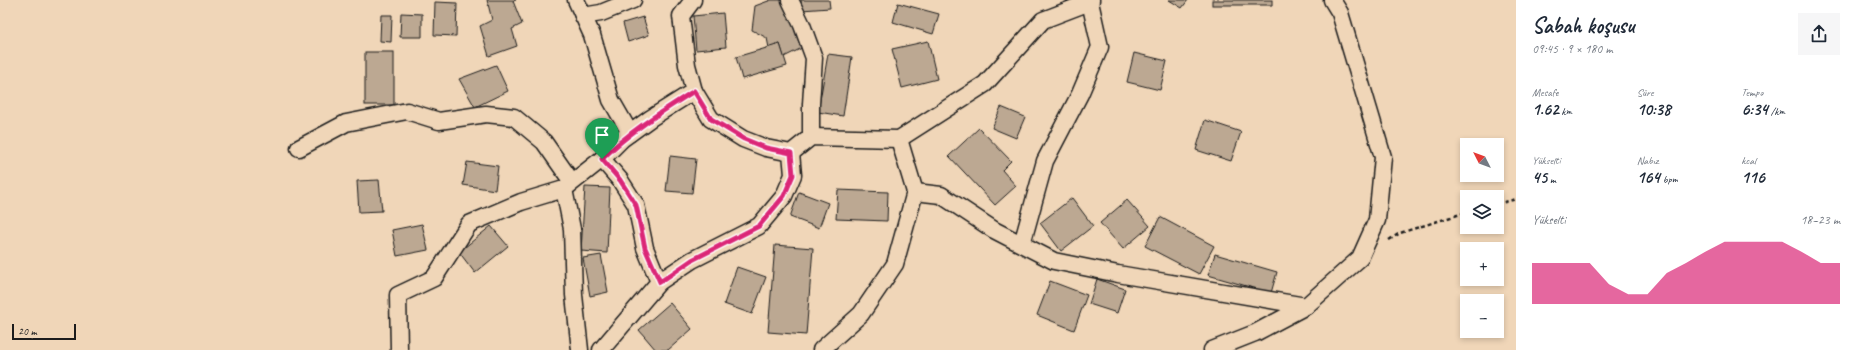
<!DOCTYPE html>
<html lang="tr">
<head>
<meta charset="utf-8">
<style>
	:root { --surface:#fff; --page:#f6f6f7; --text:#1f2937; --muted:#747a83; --accent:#db2777 }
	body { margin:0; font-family:Caveat,sans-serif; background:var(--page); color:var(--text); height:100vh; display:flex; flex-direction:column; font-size:15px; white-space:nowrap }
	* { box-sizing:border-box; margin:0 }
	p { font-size:13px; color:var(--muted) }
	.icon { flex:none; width:22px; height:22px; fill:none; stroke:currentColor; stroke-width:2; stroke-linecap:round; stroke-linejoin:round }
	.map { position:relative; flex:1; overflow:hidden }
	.panel { display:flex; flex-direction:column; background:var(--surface); width:340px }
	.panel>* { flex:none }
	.needle { width:26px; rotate:312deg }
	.fabs { position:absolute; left:1460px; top:138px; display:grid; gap:8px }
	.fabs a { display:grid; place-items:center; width:44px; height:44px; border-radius:0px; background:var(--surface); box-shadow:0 2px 6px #0003; font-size:20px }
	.scale { position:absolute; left:12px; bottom:10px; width:64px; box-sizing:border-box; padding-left:4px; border:2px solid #1c1c1c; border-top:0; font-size:11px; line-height:14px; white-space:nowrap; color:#1c1c1c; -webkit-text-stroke:3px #f0d6b8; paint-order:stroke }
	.pin { position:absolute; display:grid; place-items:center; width:34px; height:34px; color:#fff; margin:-41px -17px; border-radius:50% 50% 50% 0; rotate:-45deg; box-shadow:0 0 4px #0007 }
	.pin .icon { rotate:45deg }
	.round { display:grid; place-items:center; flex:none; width:42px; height:42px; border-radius:0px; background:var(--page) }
	.overview { display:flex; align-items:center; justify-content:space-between; height:68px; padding:0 16px }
	h1 { font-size:22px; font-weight:800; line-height:30px }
	.figures { display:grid; grid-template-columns:repeat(3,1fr); gap:6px; height:68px; padding:4px 16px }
	.figures div { display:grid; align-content:center }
	.figures b { font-size:17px; font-weight:800 }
	.figures small { font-size:11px; font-weight:400 }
	.figures p { font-size:11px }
	.chart { height:112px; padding:8px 16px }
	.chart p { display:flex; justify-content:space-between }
	.chart svg { width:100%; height:72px; margin-top:4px; fill:var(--accent); opacity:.7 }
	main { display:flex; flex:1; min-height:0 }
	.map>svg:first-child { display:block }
	.building { fill:#bca892; stroke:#1c1c1c }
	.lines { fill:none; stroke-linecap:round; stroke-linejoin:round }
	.street-casing { stroke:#1c1c1c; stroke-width:19 }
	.path { stroke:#1c1c1c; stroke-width:2.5; stroke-dasharray:4 3; stroke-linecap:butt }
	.street { stroke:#f0d6b8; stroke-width:16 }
	.route-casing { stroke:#fff; stroke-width:8 }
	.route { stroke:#db2777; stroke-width:5 }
</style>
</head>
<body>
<main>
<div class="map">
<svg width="1516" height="350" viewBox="0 0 1516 350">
	<rect width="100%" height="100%" fill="#f0d6b8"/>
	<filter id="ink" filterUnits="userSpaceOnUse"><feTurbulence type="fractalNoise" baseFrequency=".025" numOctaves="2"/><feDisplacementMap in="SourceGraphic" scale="8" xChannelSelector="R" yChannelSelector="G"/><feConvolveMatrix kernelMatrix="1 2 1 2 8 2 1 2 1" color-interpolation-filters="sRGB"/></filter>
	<g filter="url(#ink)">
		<g class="building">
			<polygon points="487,0 516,0 513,1 522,24 512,29 517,46 489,56 480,26 492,20"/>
			<polygon points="771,0 783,0 802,48 784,57 780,44 769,48 767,38 752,30 755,6"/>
			<polygon points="801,0 829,0 830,8 801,10"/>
			<polygon points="1169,0 1188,0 1182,8"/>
			<rect x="1212" y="0" width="60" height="5"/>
			<polygon points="435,2 457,3 456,36 434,35"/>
			<polygon points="898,3 939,14 933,34 893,22"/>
			<polygon points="401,13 422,14 422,37 400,37"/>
			<polygon points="723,13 726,47 696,50 693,16"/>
			<polygon points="381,15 392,15 391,42 380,41"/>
			<polygon points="643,17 649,35 628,42 623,23"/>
			<polygon points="928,41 937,79 902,88 892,49"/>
			<polygon points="780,44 787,66 742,79 736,57"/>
			<rect x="365" y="52" width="29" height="53"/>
			<polygon points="1134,53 1167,61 1160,90 1127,82"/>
			<polygon points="828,54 852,57 843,116 818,112"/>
			<polygon points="496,65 508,91 475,107 459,79"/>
			<polygon points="1001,107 1025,117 1016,138 992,128"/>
			<polygon points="1205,120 1241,132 1231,161 1196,150"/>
			<polygon points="979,128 1011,161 1002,170 1016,186 995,205 949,156"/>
			<polygon points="670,156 696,159 692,193 666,191"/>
			<polygon points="467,162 498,166 495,190 463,185"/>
			<polygon points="379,180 382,211 359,212 357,181"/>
			<polygon points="585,187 610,188 607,253 581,251"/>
			<polygon points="838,190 888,192 887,221 836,219"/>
			<polygon points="799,192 828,203 819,228 790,217"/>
			<polygon points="1072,198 1093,226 1061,251 1040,223"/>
			<polygon points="1127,200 1150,226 1123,249 1100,223"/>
			<polygon points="1160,217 1214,246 1199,274 1145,246"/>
			<polygon points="422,224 428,250 397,256 392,230"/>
			<polygon points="491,226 508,246 475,273 459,252"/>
			<polygon points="775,245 813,248 806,335 768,332"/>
			<polygon points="1215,254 1277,272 1271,293 1208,275"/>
			<polygon points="601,255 608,292 590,296 583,258"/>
			<polygon points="737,267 766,277 752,314 724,304"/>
			<polygon points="1097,279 1125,289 1117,313 1089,304"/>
			<polygon points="1050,281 1087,295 1074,330 1037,315"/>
			<polygon points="670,303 692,329 668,350 656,350 639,330"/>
		</g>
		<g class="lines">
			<defs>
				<g id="street">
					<polyline points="576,0 592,35 611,100 630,133"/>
					<polyline points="693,0 681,16 687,65 694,91"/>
					<polyline points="790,0 802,25 814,58 811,104 811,137"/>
					<polyline points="583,16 601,13 633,0"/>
					<polyline points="299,148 346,123 407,111 439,121 486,114 514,117 544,142 572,182"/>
					<polyline points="564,189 572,229 574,295 580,350"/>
					<polyline points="915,192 941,195 994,230 1054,261 1118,274 1306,306"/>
					<polyline points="1022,244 1045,161 1080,94 1100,47 1090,2"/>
					<polyline points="659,282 692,260 759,226 784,196 793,175 791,153"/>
					<polyline points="399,350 398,295 434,278 469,224 521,202 564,189 602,159 622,139 651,118 694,91 711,119 743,139 766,148 791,153 811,137 899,139 985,84 1043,20 1090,2 1091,0"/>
					<polyline points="601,350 659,282 645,248 636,205 620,180 602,159"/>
					<polyline points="821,350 861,314 895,264 915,192 899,139"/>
					<polyline points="1212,350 1255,333 1306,306 1360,258 1377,220 1383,157 1340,13 1332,0"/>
				</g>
			</defs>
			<use href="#street" class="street-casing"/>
			<g class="path">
				<polyline points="1497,204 1516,199"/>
				<polyline points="1389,240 1400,233 1467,212"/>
			</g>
			<use href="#street" class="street"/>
		</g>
	</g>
	<g class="lines" filter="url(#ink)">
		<defs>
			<path id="route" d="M694,91L711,119L744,139L766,148L791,153L793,175L784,196L759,226L692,260L660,282L645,248L636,205L620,180L602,159C629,132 661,112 694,91Z"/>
		</defs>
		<use href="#route" class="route-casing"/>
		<use href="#route" class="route"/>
	</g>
</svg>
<div class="fabs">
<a><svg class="needle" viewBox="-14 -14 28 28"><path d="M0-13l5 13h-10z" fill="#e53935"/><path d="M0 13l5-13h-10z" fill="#747a83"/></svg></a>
<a><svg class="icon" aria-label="layers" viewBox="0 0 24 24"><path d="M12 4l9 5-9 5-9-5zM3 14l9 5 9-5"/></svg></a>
<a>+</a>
<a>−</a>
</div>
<div class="scale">20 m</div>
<div class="pin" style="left:602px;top:159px;background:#1e9e55"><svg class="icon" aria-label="arrive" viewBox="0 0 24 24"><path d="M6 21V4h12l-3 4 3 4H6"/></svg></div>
</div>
<section class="panel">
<div class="overview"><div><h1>Sabah koşusu</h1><p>09:45 · 9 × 180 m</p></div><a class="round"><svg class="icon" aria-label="share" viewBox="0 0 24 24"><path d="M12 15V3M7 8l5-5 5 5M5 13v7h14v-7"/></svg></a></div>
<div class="figures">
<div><p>Mesafe</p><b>1.62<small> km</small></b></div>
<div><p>Süre</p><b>10:38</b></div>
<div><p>Tempo</p><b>6:34<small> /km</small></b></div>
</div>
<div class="figures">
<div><p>Yükselti</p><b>45<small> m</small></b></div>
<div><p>Nabız</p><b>164<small> bpm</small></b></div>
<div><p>kcal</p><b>116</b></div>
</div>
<div class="chart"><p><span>Yükselti</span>18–23 m</p>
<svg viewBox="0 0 160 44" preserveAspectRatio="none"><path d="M0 44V19L10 19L20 19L30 19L40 32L50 38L60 38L70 25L80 19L90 12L100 6L110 6L120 6L130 6L140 12L150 19L160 19V44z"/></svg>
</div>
</section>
</main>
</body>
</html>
